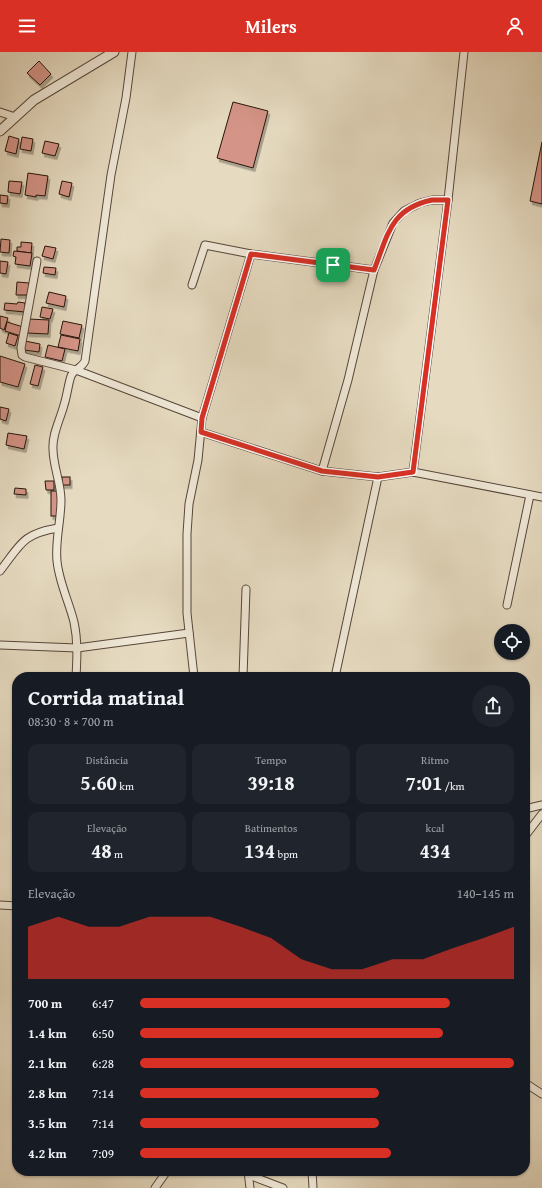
<!DOCTYPE html>
<html lang="pt">
<head>
<meta charset="utf-8">
<style>
	:root { --surface:#171b24; --page:#20242c; --text:#f1f3f6; --muted:#9ea1a6; --accent:#d93025 }
	body { margin:0; font-family:"Gentium Book Plus",serif; background:var(--page); color:var(--text); height:100vh; display:flex; flex-direction:column; font-size:15px; white-space:nowrap }
	* { box-sizing:border-box; margin:0 }
	p { font-size:13px; color:var(--muted) }
	.icon { flex:none; width:22px; height:22px; fill:none; stroke:currentColor; stroke-width:2; stroke-linecap:round; stroke-linejoin:round }
	.map { position:relative; flex:1; overflow:hidden }
	.drawer { position:absolute; left:12px; top:620px; width:518px; height:504px; display:flex; flex-direction:column; background:var(--surface); border-radius:16px; box-shadow:0 1px 3px #0004 }
	.drawer>* { flex:none }
	.buttons { position:absolute; left:494px; top:572px; display:grid; gap:8px }
	.buttons a { display:grid; place-items:center; width:36px; height:36px; border-radius:50%; background:var(--surface); box-shadow:0 1px 3px #0004; font-size:20px }
	.pin { position:absolute; display:grid; place-items:center; width:34px; height:34px; color:#fff; margin:-17px; border-radius:8px; box-shadow:0 2px 6px #0006 }
	.round { display:grid; place-items:center; flex:none; width:42px; height:42px; border-radius:21px; background:var(--page) }
	.overview { display:flex; align-items:center; justify-content:space-between; height:68px; padding:0 16px }
	h1 { font-size:22px; font-weight:700; line-height:30px }
	.figures { display:grid; grid-template-columns:repeat(3,1fr); gap:6px; height:68px; padding:4px 16px }
	.figures div { display:grid; align-content:center; border-radius:10px; background:var(--page); text-align:center }
	.figures b { font-size:20px; font-weight:700 }
	.figures small { font-size:11px; font-weight:400 }
	.figures p { font-size:11px }
	.chart { height:112px; padding:8px 16px }
	.chart p { display:flex; justify-content:space-between }
	.chart svg { width:100%; height:72px; margin-top:4px; fill:var(--accent); opacity:.7 }
	ul { padding:0 16px; list-style:none; font-size:13px }
	li { display:grid; grid-template-columns:64px 48px 1fr; align-items:center; height:30px }
	li i { height:10px; border-radius:5px; background:var(--accent) }
	header { display:flex; justify-content:space-between; align-items:center; height:52px; padding:0 16px; background:var(--accent); color:#fff; font-size:18px; font-weight:700 }
	.map>svg:first-child { display:block }
	.building { fill:#d49487; stroke:#27140c; filter:url(#shadow) }
	.lines { fill:none; stroke-linecap:round; stroke-linejoin:round }
	.minor-casing { stroke:#574639; stroke-width:9 }
	.tertiary-casing { stroke:#574639; stroke-width:11 }
	.minor { stroke:#efe8d7; stroke-width:7 }
	.tertiary { stroke:#efe8d7; stroke-width:9 }
	.route-casing { stroke:#fff; stroke-width:8 }
	.route { stroke:#d93025; stroke-width:5 }
</style>
</head>
<body>
<header><svg class="icon" aria-label="menu" viewBox="0 0 24 24"><path d="M4 6h16M4 12h16M4 18h16"/></svg>Milers<svg class="icon" aria-label="person" viewBox="0 0 24 24"><circle cx="12" cy="8" r="4"/><path d="M4 21q1-7 8-7t8 7"/></svg></header>
<div class="map">
<svg width="542" height="1136" viewBox="0 0 542 1136">
	<defs>
		<filter id="shadow"><feDropShadow dx="2" dy="3.5" stdDeviation="0" flood-color="#0004"/></filter>
	</defs>
	<rect width="100%" height="100%" fill="#e6dbc1"/>
	<filter id="stains"><feTurbulence type="fractalNoise" baseFrequency=".005" numOctaves="4"/><feColorMatrix values="0 0 0 0 .2 0 0 0 0 .09 0 0 0 0 .02 0 0 0 .5 -.17"/></filter>
	<radialGradient id="worn" r=".72"><stop offset=".6" stop-color="#630" stop-opacity="0"/><stop offset="1" stop-color="#630" stop-opacity=".3"/></radialGradient>
	<g class="building">
		<polygon points="39,9 51,22 40,33 27,21"/>
		<polygon points="233,50 268,59 253,116 217,106"/>
		<polygon points="9,84 19,87 16,102 5,99"/>
		<polygon points="22,85 33,87 31,99 20,97"/>
		<polygon points="45,89 59,92 55,104 42,101"/>
		<polygon points="542,90 542,152 530,149"/>
		<polygon points="28,121 48,124 45,144 36,143 36,145 25,143"/>
		<polygon points="9,129 22,130 20,142 8,140"/>
		<polygon points="62,129 72,131 69,145 59,142"/>
		<polygon points="0,143 8,144 7,152 0,151"/>
		<polygon points="1,187 10,188 9,201 0,200"/>
		<polygon points="21,190 32,191 31,201 17,199 17,195 21,195"/>
		<polygon points="45,194 56,196 53,207 42,204"/>
		<polygon points="14,199 32,201 30,214 15,212 16,205 13,204"/>
		<polygon points="0,209 8,210 6,222 0,221"/>
		<polygon points="44,215 56,216 55,223 43,221"/>
		<polygon points="17,230 29,231 28,243 16,243"/>
		<polygon points="49,240 66,244 64,255 46,251"/>
		<polygon points="18,250 25,251 25,260 4,258 5,251 17,252"/>
		<polygon points="42,255 53,257 50,267 40,265"/>
		<polygon points="0,264 8,266 4,278 0,276"/>
		<polygon points="28,267 49,268 48,282 27,281"/>
		<polygon points="63,269 82,273 79,286 60,282"/>
		<polygon points="7,270 23,275 21,284 5,279"/>
		<polygon points="9,281 18,284 15,294 6,291"/>
		<polygon points="61,283 80,287 78,299 58,295"/>
		<polygon points="25,289 40,292 39,300 24,298"/>
		<polygon points="48,293 65,297 62,309 45,305"/>
		<polygon points="0,304 25,312 18,335 0,330"/>
		<polygon points="35,313 43,315 38,334 30,332"/>
		<polygon points="0,355 9,357 6,369 0,367"/>
		<polygon points="8,381 27,384 24,397 6,393"/>
		<rect x="62" y="425" width="8" height="8"/>
		<polygon points="45,429 54,429 54,438 46,438"/>
		<polygon points="15,436 26,437 26,443 14,442"/>
		<rect x="51" y="439" width="8" height="25"/>
	</g>
	<g class="lines">
		<defs>
			<g id="minor">
				<polyline points="0,60 15,65"/>
				<polyline points="37,209 21,296 22,303 25,305 76,318 202,366"/>
				<polyline points="192,233 205,193 251,202 374,218"/>
				<polyline points="201,380 322,419 378,425 413,420 542,445"/>
				<polyline points="322,419 348,328 374,218 393,171 404,159 420,151 432,148 448,148"/>
				<polyline points="413,420 448,148 464,0"/>
				<path d="M0,519C21,492 22,482 58,476"/>
				<polyline points="507,553 530,443"/>
				<polyline points="0,593 77,596 189,581"/>
				<path d="M76,625C77,607 78,589 74,570C69,550 59,530 57,509C55,488 61,469 61,448C61,431 53,414 53,397C52,382 60,368 64,353C67,344 68,333 71,324C74,317 82,316 85,309L111,123L126,46L132,0"/>
				<polyline points="194,625 187,561 187,482 189,452 198,408 202,366 251,202"/>
				<polyline points="243,625 246,537"/>
				<polyline points="335,625 378,425"/>
				<polyline points="525,757 542,753"/>
				<polyline points="525,784 542,762"/>
				<polyline points="0,853 17,854"/>
				<polyline points="525,1031 542,1042"/>
				<polyline points="248,1119 250,1136"/>
				<polyline points="312,1119 313,1136"/>
				<polyline points="249,1123 283,1136"/>
				<polyline points="155,1136 167,1119"/>
			</g>
			<polyline id="tertiary" points="0,79 34,48 114,0"/>
		</defs>
		<use href="#minor" class="minor-casing"/>
		<use href="#tertiary" class="tertiary-casing"/>
		<use href="#minor" class="minor"/>
		<use href="#tertiary" class="tertiary"/>
	</g>
	<g class="lines">
		<defs>
			<path id="route" d="M432,148H448L413,420L378,425L322,419L201,380L202,366L251,202L374,218C388,183 390,157 432,148Z"/>
		</defs>
		<use href="#route" class="route-casing"/>
		<use href="#route" class="route"/>
	</g>
	<rect width="100%" height="100%" filter="url(#stains)"/>
	<rect width="100%" height="100%" fill="url(#worn)"/>
</svg>
<div class="buttons">
<a><svg class="icon" aria-label="locate" viewBox="0 0 24 24"><circle cx="12" cy="12" r="6"/><path d="M12 2v4M12 18v4M2 12h4M18 12h4"/></svg></a>
</div>
<div class="pin" style="left:333px;top:213px;background:#1e9e55"><svg class="icon" aria-label="arrive" viewBox="0 0 24 24"><path d="M6 21V4h12l-3 4 3 4H6"/></svg></div>
<section class="drawer">
<div class="overview"><div><h1>Corrida matinal</h1><p>08:30 · 8 × 700 m</p></div><a class="round"><svg class="icon" aria-label="share" viewBox="0 0 24 24"><path d="M12 15V3M7 8l5-5 5 5M5 13v7h14v-7"/></svg></a></div>
<div class="figures">
<div><p>Distância</p><b>5.60<small> km</small></b></div>
<div><p>Tempo</p><b>39:18</b></div>
<div><p>Ritmo</p><b>7:01<small> /km</small></b></div>
</div>
<div class="figures">
<div><p>Elevação</p><b>48<small> m</small></b></div>
<div><p>Batimentos</p><b>134<small> bpm</small></b></div>
<div><p>kcal</p><b>434</b></div>
</div>
<div class="chart"><p><span>Elevação</span>140–145 m</p>
<svg viewBox="0 0 160 44" preserveAspectRatio="none"><path d="M0 44V12L10 6L20 12L30 12L40 6L50 6L60 6L70 12L80 19L90 32L100 38L110 38L120 32L130 32L140 25L150 19L160 12V44z"/></svg>
</div>
<ul>
<li><b>700 m</b>6:47<i style="width:83%"></i></li>
<li><b>1.4 km</b>6:50<i style="width:81%"></i></li>
<li><b>2.1 km</b>6:28<i style="width:100%"></i></li>
<li><b>2.8 km</b>7:14<i style="width:64%"></i></li>
<li><b>3.5 km</b>7:14<i style="width:64%"></i></li>
<li><b>4.2 km</b>7:09<i style="width:67%"></i></li>
</ul>
</section>
</div>
</body>
</html>
